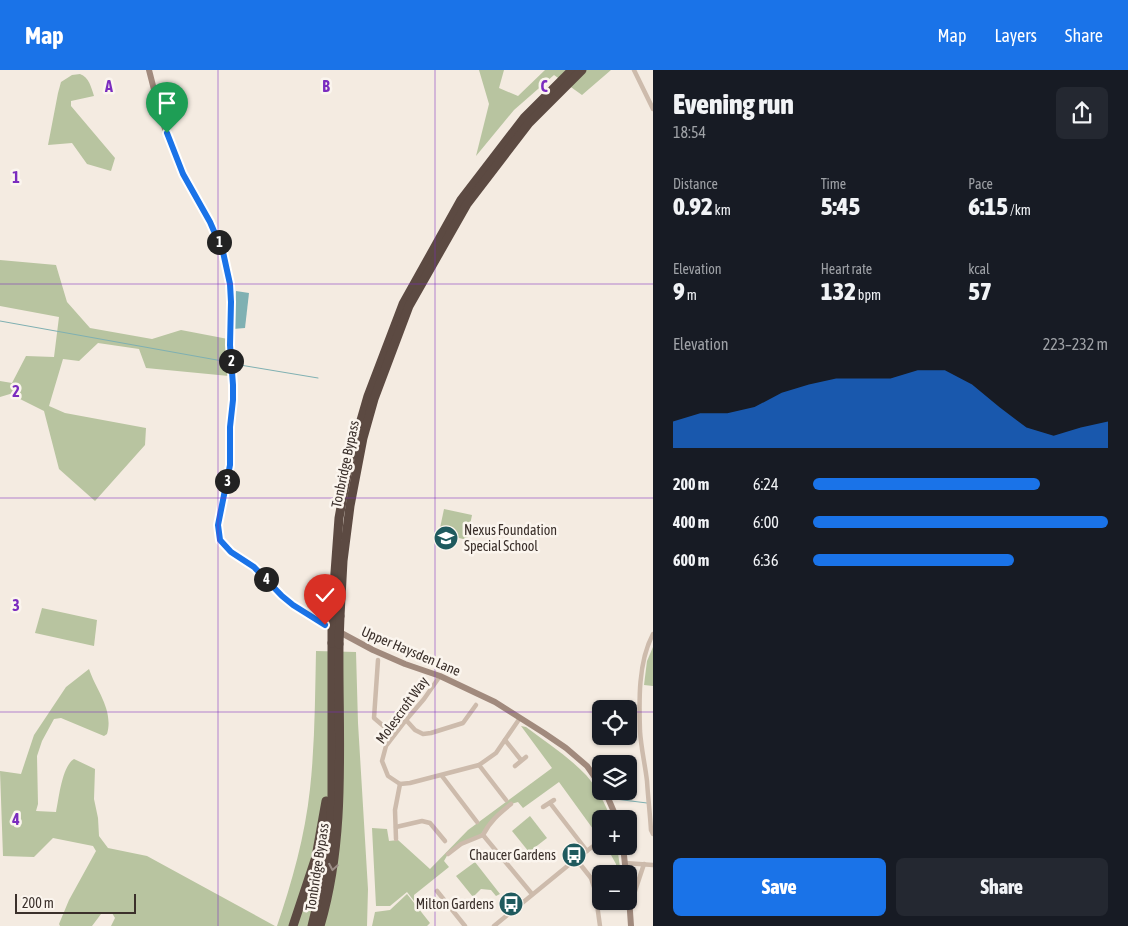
<!DOCTYPE html>
<html lang="en">
<head>
<meta charset="utf-8">
<style>
	:root { --surface:#171b24; --page:#242831; --text:#f1f3f6; --muted:#9ea1a6; --accent:#1a73e8 }
	body { margin:0; font-family:"Asap Condensed",sans-serif; background:var(--page); color:var(--text); height:100vh; display:flex; flex-direction:column; font-size:19px; white-space:nowrap }
	* { box-sizing:border-box; margin:0 }
	p { font-size:16px; color:var(--muted) }
	.icon { flex:none; width:28px; height:28px; fill:none; stroke:currentColor; stroke-width:2; stroke-linecap:round; stroke-linejoin:round }
	.map { position:relative; flex:1; overflow:hidden }
	.sheet { display:flex; flex-direction:column; background:var(--surface); width:475px }
	.sheet>* { flex:none }
	.fabs { position:absolute; left:592px; top:630px; display:grid; gap:10px }
	.fabs a { display:grid; place-items:center; width:45px; height:45px; border-radius:8px; background:var(--surface); box-shadow:0 1px 4px #0004; font-size:25px }
	.scale { position:absolute; left:15px; bottom:12px; width:121px; box-sizing:border-box; padding-left:5px; border:2px solid #3b302b; border-top:0; font-size:14px; line-height:18px; white-space:nowrap; color:#3b302b; -webkit-text-stroke:4px #fbf5ee; paint-order:stroke }
	.pin { position:absolute; display:grid; place-items:center; width:42px; height:42px; color:#fff; margin:-51px -21px; border-radius:50% 50% 50% 0; rotate:-45deg; box-shadow:0 0 5px #0007 }
	.pin .icon { rotate:45deg }
	.km { position:absolute; width:25px; height:25px; margin:-12px; border-radius:50%; background:#222; color:#fff; font-size:14px; line-height:25px; text-align:center }
	.round { display:grid; place-items:center; flex:none; width:52px; height:52px; border-radius:8px; background:var(--page) }
	.head { display:flex; align-items:center; justify-content:space-between; height:85px; padding:0 20px }
	h1 { font-size:28px; font-weight:800; line-height:38px }
	.stats { display:grid; grid-template-columns:repeat(3,1fr); gap:8px; height:85px; padding:5px 20px }
	.stats div { display:grid; align-content:center }
	.stats b { font-size:25px; font-weight:800 }
	.stats small { font-size:14px; font-weight:400 }
	.stats p { font-size:14px }
	.chart { height:140px; padding:10px 20px }
	.chart p { display:flex; justify-content:space-between }
	.chart svg { width:100%; height:90px; margin-top:5px; fill:var(--accent); opacity:.7 }
	.cta { display:flex; gap:10px; margin-top:auto; padding:10px 20px }
	.cta a { flex:1; height:58px; border-radius:8px; background:var(--accent); color:#fff; font-size:20px; font-weight:800; line-height:58px; text-align:center }
	.cta a+a { background:var(--page); color:var(--text) }
	ul { padding:0 20px; list-style:none; font-size:16px }
	li { display:grid; grid-template-columns:80px 60px 1fr; align-items:center; height:38px }
	li i { height:12px; border-radius:6px; background:var(--accent) }
	header { display:flex; align-items:center; gap:30px; box-sizing:border-box; height:70px; padding:0 25px; background:var(--accent); color:#fff }
	header strong { font-size:24px }
	nav { display:flex; gap:28px; margin-inline-start:auto; font-size:18px }
	main { display:flex; flex:1; min-height:0 }
	.map>svg:first-child { display:block }
	.green { fill:#b8c4a0 }
	.water { fill:#7fb0b2 }
	.lines { fill:none; stroke-linecap:round; stroke-linejoin:round }
	.stream { stroke:#7fb0b2; stroke-width:1 }
	.street { stroke:#cdbbac; stroke-width:4.5 }
	.secondary { stroke:#a18a7d; stroke-width:6 }
	.highway { stroke:#5c4a42; stroke-width:9 }
	.highway-bridge { stroke:#5c4a42; stroke-width:9 }
	.oneway { stroke:#9c8e87 }
	.route-casing { stroke:#fff; stroke-width:10 }
	.route { stroke:#1a73e8; stroke-width:6 }
	.grid { fill:none; stroke:#7b2cbf; stroke-width:1; stroke-opacity:0.55 }
	.labels { text-anchor:middle; dominant-baseline:central; stroke-width:5; stroke-linejoin:round; paint-order:stroke }
	.street-label { font-size:14px; fill:#3b302b; stroke:#fbf5ee }
	.poi-label { font-size:14px; fill:#3b302b; stroke:#fbf5ee; text-anchor:end }
	.grid-label { font-size:16px; text-anchor:middle; font-weight:bold; fill:#7b2cbf; stroke:#fbf5ee; stroke-width:5; stroke-linejoin:round; paint-order:stroke }
</style>
</head>
<body>
<header>
<strong>Map</strong>
<nav><a>Map</a><a>Layers</a><a>Share</a></nav>
</header>
<main>
<div class="map">
<svg width="653" height="856" viewBox="0 0 653 856">
	<rect width="100%" height="100%" fill="#f4ebe1"/>
	<g class="green">
		<polygon points="479,0 504,0 499,18 518,26 545,0 611,0 582,25 554,5 514,40 476,86 489,34"/>
		<path d="M80,4C89,7 91,17 94,26L71,31V36L115,88L111,101L87,94L72,73L48,75L58,23L61,12L72,5Z"/>
		<polygon points="0,190 56,195 67,232 90,258 152,269 181,260 228,269 229,306 146,298 139,279 98,273 79,291 63,289 49,336 65,343 146,358 145,375 95,431 59,399 44,341 10,324 0,327 0,311 12,313 26,286 54,287 59,247 0,236"/>
		<polygon points="444,439 472,445 467,470 439,463"/>
		<polygon points="42,538 97,550 94,576 35,563"/>
		<polygon points="653,577 653,616 644,615 647,591"/>
		<path d="M316,581L356,582L358,653L368,819L367,856H277C292,812 305,766 310,719C315,673 315,627 316,581Z"/>
		<path d="M89,599C96,620 114,640 107,664L104,666L61,648L54,649L42,671L37,686L38,734L36,741L56,742C59,728 62,696 74,689L95,699L94,729L98,748L99,766L108,778L147,786L275,856H111L115,848L112,843L101,844L92,856H60L59,854L69,830L96,781L93,776L53,768L34,787L3,786L0,701L21,704L34,665L66,617Z"/>
		<path d="M521,656L526,657C546,672 569,687 586,705C596,716 606,735 611,749H601V770L559,712L523,738L518,732L511,734L488,755L481,764L448,784L444,791L449,797L414,825V831L407,822L390,836H376L372,758L387,759L389,771L398,770L430,799L468,760L552,698Z"/>
		<polygon points="530,746 547,768 529,782 512,761"/>
		<polygon points="606,776 617,776 621,804 616,804 616,794"/>
		<polygon points="475,792 500,824 496,826 491,820 481,819 473,827 456,806"/>
		<polygon points="407,824 430,853 427,856 372,856 375,842 390,840"/>
	</g>
	<polygon class="water" points="236,221 249,223 245,258 233,259"/>
	<g class="lines">
		<g class="stream">
			<polyline points="0,251 228,292"/>
			<polyline points="234,294 318,308"/>
			<polyline points="615,729 647,733"/>
		</g>
		<g class="street">
			<polyline points="634,0 653,39"/>
			<path d="M653,564C638,592 639,631 640,661C641,678 645,694 647,711C648,727 650,744 651,760L653,764"/>
			<polyline points="378,590 374,648 394,665"/>
			<polyline points="440,606 424,629 406,650 386,676 382,691 388,706 400,714 410,713 479,695 496,683 520,648"/>
			<polyline points="406,650 415,660 423,664 431,663 463,653 476,635"/>
			<polyline points="505,670 521,690"/>
			<polyline points="479,695 506,730"/>
			<polyline points="515,696 526,687"/>
			<polyline points="442,706 477,752"/>
			<polyline points="550,733 587,781"/>
			<polyline points="543,737 554,730"/>
			<polyline points="396,757 422,751 430,753 445,771"/>
			<polyline points="483,765 532,824"/>
			<polyline points="396,769 395,740 400,714"/>
			<path d="M448,784L461,774L483,765C490,751 500,743 511,734"/>
			<polyline points="576,789 591,808 595,820 600,856"/>
			<polyline points="625,793 653,795"/>
			<polyline points="437,821 465,856"/>
			<polyline points="629,828 634,824 644,794"/>
			<polyline points="494,856 576,789 596,774 601,772"/>
		</g>
		<g class="secondary">
			<polyline points="149,0 161,47 171,76 183,104 210,152 223,182 228,202 231,232 230,275 233,315 233,330 230,357 230,395 218,455 220,470 227,478 254,497 282,526 306,544 373,580 405,594 440,606 495,632 544,663 566,678 587,696 601,716"/>
			<polyline points="605,721 617,749"/>
			<polyline points="623,776 626,804"/>
			<polyline points="629,827 631,856"/>
		</g>
		<g class="highway">
			<polyline points="332,543 339,448 345,415 351,385 368,326 403,234 461,130 524,48 572,0"/>
			<polyline points="340,546 343,491 350,436 363,368 374,329 409,236 467,134 529,53 582,0"/>
			<polyline points="293,856 316,787 326,731"/>
			<polyline points="312,856 323,810 330,761 332,726 332,573"/>
			<path d="M320,856C347,765 338,668 339,574"/>
		</g>
		<g class="highway-bridge">
			<polyline points="332,573 332,543"/>
			<polyline points="339,574 340,546"/>
		</g>
	</g>
	<defs><path id="oneway-chevron" d="M-2-3.5L2.5 0L-2 3.5" fill="none" stroke-width="1.6" stroke-linecap="round" stroke-linejoin="round" transform="scale(1.25)"/></defs>
	<use class="oneway" href="#oneway-chevron" transform="translate(333 797) rotate(100)"/>
	<g class="lines">
		<defs>
			<polyline id="route" points="167,63 183,104 210,152 223,182 230,214 231,232 230,275 233,315 233,330 230,357 230,395 218,455 220,470 231,482 254,497 282,526 293,535 325,555"/>
		</defs>
		<use href="#route" class="route-casing"/>
		<use href="#route" class="route"/>
	</g>
	<path class="grid" d="M218,0V856M435,0V856M0,214H653M0,428H653M0,642H601M629,642H653"/>
	<defs>
		<symbol id="school-disc" viewBox="-11 -11 22 22"><circle r="9.5" fill="#1f5a5e" stroke="#fbf5ee"/><path d="M0-5L7-2L0 1L-7-2ZM-4 1L0 2.5L4 1V4Q0 6-4 4Z" fill="#fff"/></symbol>
		<symbol id="bus-disc" viewBox="-11 -11 22 22"><circle r="9.5" fill="#1f5a5e" stroke="#fbf5ee"/><path d="M-5-6H5V4H4V6H2V4H-2V6H-4V4H-5ZM-3.5-4V0h7V-4ZM-3.5 1.2v1.5H-2V1.2ZM2 1.2v1.5H3.5V1.2Z" fill="#fff"/></symbol>
	</defs>
	<g fill-rule="evenodd">
		<use href="#school-disc" x="432" y="454" width="28" height="28"/>
		<use href="#bus-disc" x="560" y="771" width="28" height="28"/>
		<use href="#bus-disc" x="497" y="820" width="28" height="28"/>
	</g>
	<g class="labels">
		<g class="street-label">
			<text transform="translate(345 394) rotate(-78)">Tonbridge Bypass</text>
			<text transform="translate(411 581) rotate(23)">Upper Haysden Lane</text>
			<text transform="translate(402 640) rotate(-54)">Molescroft Way</text>
			<text transform="translate(317 797) rotate(-81)">Tonbridge Bypass</text>
		</g>
		<g class="poi-label">
			<text x="464" y="460" text-anchor="start">Nexus Foundation<tspan x="464" dy="16">Special School</tspan></text>
			<text x="556" y="785">Chaucer Gardens</text>
			<text x="494" y="834">Milton Gardens</text>
		</g>
	</g>
	<g class="grid-label">
		<text x="109" y="22">A</text>
		<text x="326" y="22">B</text>
		<text x="544" y="22">C</text>
		<text x="16" y="113">1</text>
		<text x="16" y="327">2</text>
		<text x="16" y="541">3</text>
		<text x="16" y="755">4</text>
	</g>
</svg>
<div class="fabs">
<a><svg class="icon" aria-label="locate" viewBox="0 0 24 24"><circle cx="12" cy="12" r="6"/><path d="M12 2v4M12 18v4M2 12h4M18 12h4"/></svg></a>
<a><svg class="icon" aria-label="layers" viewBox="0 0 24 24"><path d="M12 4l9 5-9 5-9-5zM3 14l9 5 9-5"/></svg></a>
<a>+</a>
<a>−</a>
</div>
<div class="scale">200 m</div>
<div class="pin" style="left:167px;top:63px;background:#1e9e55"><svg class="icon" aria-label="arrive" viewBox="0 0 24 24"><path d="M6 21V4h12l-3 4 3 4H6"/></svg></div>
<div class="pin" style="left:325px;top:555px;background:#d93025"><svg class="icon" aria-label="check" viewBox="0 0 24 24"><path d="M5 12l5 5 9-10"/></svg></div>
<b class="km" style="left:219px;top:172px">1</b>
<b class="km" style="left:231px;top:291px">2</b>
<b class="km" style="left:227px;top:411px">3</b>
<b class="km" style="left:266px;top:509px">4</b>
</div>
<section class="sheet">
<div class="head"><div><h1>Evening run</h1><p>18:54</p></div><a class="round"><svg class="icon" aria-label="share" viewBox="0 0 24 24"><path d="M12 15V3M7 8l5-5 5 5M5 13v7h14v-7"/></svg></a></div>
<div class="stats">
<div><p>Distance</p><b>0.92<small> km</small></b></div>
<div><p>Time</p><b>5:45</b></div>
<div><p>Pace</p><b>6:15<small> /km</small></b></div>
</div>
<div class="stats">
<div><p>Elevation</p><b>9<small> m</small></b></div>
<div><p>Heart rate</p><b>132<small> bpm</small></b></div>
<div><p>kcal</p><b>57</b></div>
</div>
<div class="chart"><p><span>Elevation</span>223–232 m</p>
<svg viewBox="0 0 160 44" preserveAspectRatio="none"><path d="M0 44V31L10 27L20 27L30 24L40 17L50 13L60 10L70 10L80 10L90 6L100 6L110 13L120 24L130 34L140 38L150 34L160 31V44z"/></svg>
</div>
<ul>
<li><b>200 m</b>6:24<i style="width:77%"></i></li>
<li><b>400 m</b>6:00<i style="width:100%"></i></li>
<li><b>600 m</b>6:36<i style="width:68%"></i></li>
</ul>
<div class="cta"><a>Save</a><a>Share</a></div>
</section>
</main>
</body>
</html>
